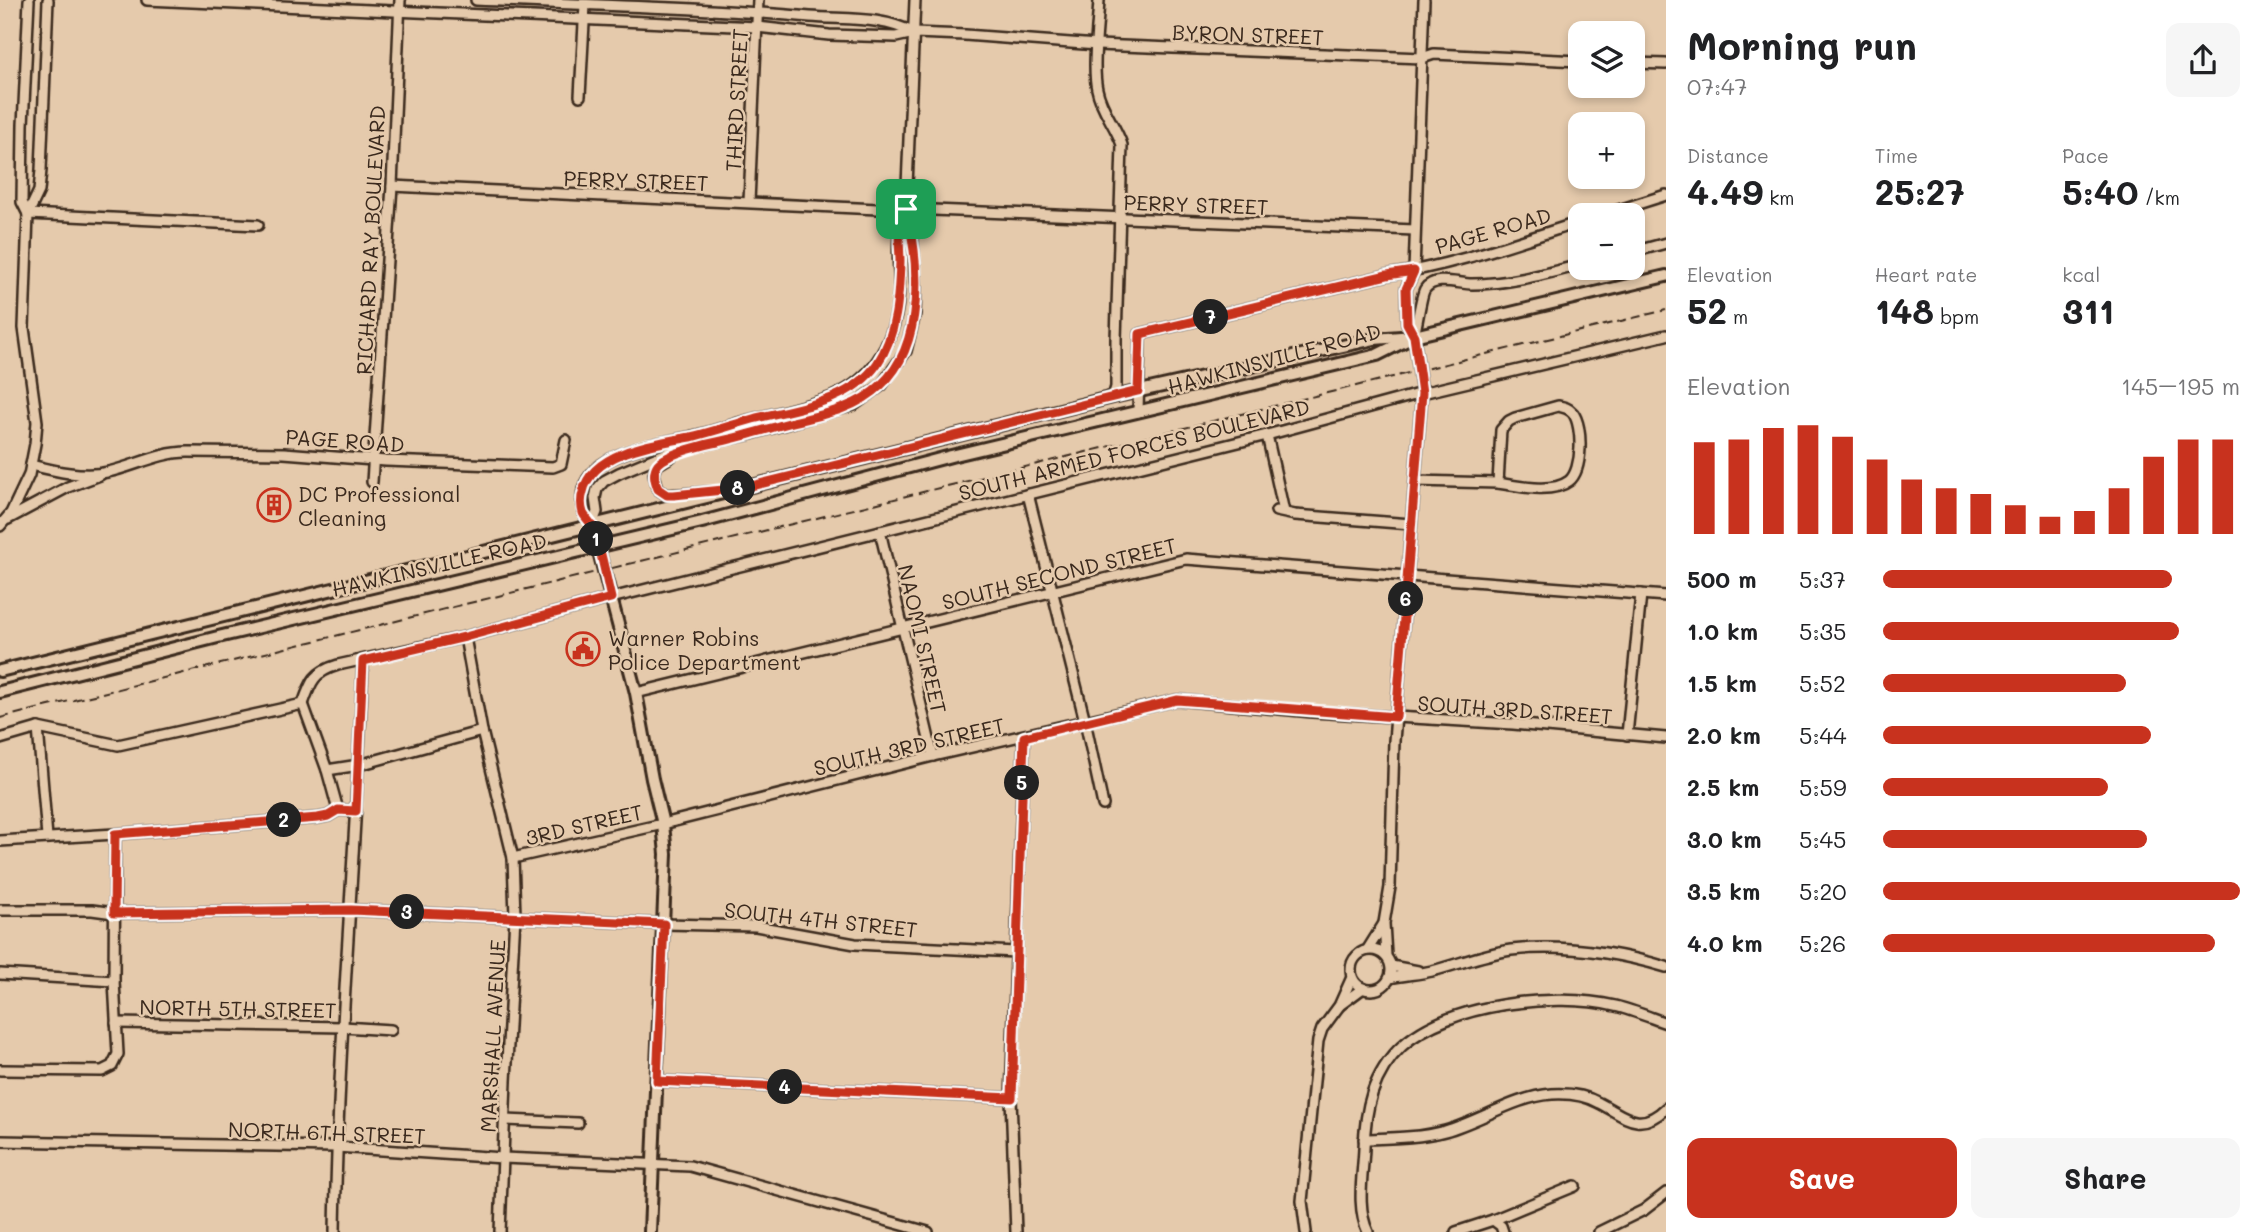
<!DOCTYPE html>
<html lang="en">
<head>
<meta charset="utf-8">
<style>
	:root { --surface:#fff; --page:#f6f6f6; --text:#202124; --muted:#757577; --accent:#c8321e }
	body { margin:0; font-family:Mali,sans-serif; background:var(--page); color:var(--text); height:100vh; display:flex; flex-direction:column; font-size:26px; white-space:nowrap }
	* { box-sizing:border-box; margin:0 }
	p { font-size:23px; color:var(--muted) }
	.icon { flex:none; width:38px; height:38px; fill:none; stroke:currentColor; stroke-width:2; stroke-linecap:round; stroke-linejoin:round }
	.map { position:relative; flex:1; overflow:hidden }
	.panel { display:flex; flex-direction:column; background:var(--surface); width:595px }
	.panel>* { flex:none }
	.tools { position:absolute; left:1568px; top:21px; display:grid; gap:14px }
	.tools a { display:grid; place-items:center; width:77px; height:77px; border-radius:14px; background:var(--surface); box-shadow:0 4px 10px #0003; font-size:35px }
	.pin { position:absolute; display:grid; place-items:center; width:60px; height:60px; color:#fff; margin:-30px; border-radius:14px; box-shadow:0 4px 10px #0006 }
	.km { position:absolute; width:35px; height:35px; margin:-18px; border-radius:50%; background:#222; color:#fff; font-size:19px; line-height:35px; text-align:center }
	.round { display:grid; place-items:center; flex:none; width:74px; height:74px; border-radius:14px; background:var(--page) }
	.head { display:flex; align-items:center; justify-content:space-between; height:119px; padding:0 21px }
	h1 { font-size:38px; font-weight:800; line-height:52px }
	.stats { display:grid; grid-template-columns:repeat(3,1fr); gap:10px; height:119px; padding:7px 21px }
	.stats div { display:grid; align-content:center }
	.stats b { font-size:35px; font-weight:800 }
	.stats small { font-size:19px; font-weight:400 }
	.stats p { font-size:19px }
	.chart { height:196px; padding:14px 21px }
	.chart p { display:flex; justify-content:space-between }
	.chart svg { width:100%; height:126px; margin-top:7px; stroke:var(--accent); stroke-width:6 }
	.button { display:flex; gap:14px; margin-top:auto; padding:14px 21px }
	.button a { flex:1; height:80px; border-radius:14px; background:var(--accent); color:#fff; font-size:28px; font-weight:800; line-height:80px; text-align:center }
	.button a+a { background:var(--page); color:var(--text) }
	ul { padding:0 21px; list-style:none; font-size:23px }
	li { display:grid; grid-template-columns:112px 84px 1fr; align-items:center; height:52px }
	li i { height:18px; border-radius:9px; background:var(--accent) }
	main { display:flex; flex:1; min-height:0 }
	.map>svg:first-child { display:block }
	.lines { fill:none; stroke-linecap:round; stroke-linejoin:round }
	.minor-casing { stroke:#3b2a1e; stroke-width:14 }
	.major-casing { stroke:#3b2a1e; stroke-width:16 }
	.minor { stroke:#e5caac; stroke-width:9 }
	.major { stroke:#e5caac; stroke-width:10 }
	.rail { stroke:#3b2a1e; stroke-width:2; stroke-dasharray:10 5; stroke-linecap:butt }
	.route-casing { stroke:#fff; stroke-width:14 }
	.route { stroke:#c8321e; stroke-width:9 }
	.labels { text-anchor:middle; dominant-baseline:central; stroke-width:5; stroke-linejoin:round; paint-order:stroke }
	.street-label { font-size:21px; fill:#3b2a1e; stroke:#e5caac }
	.poi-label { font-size:21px; fill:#3b2a1e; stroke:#e5caac; text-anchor:start }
</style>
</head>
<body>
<main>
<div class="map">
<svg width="1666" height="1232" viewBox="0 0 1666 1232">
	<rect width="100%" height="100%" fill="#e5caac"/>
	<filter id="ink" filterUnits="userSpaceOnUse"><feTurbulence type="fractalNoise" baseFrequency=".0143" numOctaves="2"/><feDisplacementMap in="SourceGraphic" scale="14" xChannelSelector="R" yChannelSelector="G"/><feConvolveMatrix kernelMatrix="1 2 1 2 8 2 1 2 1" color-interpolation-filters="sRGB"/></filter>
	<g filter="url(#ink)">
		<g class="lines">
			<defs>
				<g id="minor">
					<polyline points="147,0 757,27 829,35 896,37 914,33 965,35 1097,45 1422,58 1434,54 1580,61"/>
					<path d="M476,0C587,5 699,7 810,17C846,20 882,16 914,33"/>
					<path d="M1099,0C1098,24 1092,67 1097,89C1101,110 1116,126 1122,145L1116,340V387L1113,397"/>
					<polyline points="1633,63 1666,64"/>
					<polyline points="580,96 585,5"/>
					<path d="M392,186C554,195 716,200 878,209"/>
					<polyline points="749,202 758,0"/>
					<path d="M906,209L912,229L916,287L915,314L906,351L882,385L854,405L747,435L672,451L619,473L604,481L597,489L595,498L597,512L592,525C584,516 581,508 582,496C586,451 660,444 693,436C712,432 730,425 749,420C777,413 805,407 832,397C877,378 897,337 899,289C900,270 896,248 900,230C901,223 904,216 906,209L915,0"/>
					<polyline points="933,210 1415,230"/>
					<polyline points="28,214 258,225"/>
					<polyline points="28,214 22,202 23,125 29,0"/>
					<polyline points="1603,215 1666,195"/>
					<polyline points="1633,252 1666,243"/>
					<path d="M1414,336C1417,326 1421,294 1425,289C1435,275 1458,284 1472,284C1509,284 1545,274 1580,265"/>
					<path d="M1558,406C1564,407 1569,408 1573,413C1583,426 1583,470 1569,481C1552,494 1518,486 1498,483L1501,430L1509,421L1515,418Z"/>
					<path d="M1138,412L1140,334L1387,275C1452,266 1517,242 1580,222"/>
					<polyline points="1267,435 1284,512"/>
					<polyline points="672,456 657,465 654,474 658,489 667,495 711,492"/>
					<path d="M31,465C55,471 84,478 108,472C135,466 160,452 188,452L284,453L386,461L553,467L561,464L566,440"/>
					<polyline points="1415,481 1498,483"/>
					<polyline points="372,482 392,186 400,0"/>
					<polyline points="1028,494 1085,721 1103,805"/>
					<polyline points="1276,511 1295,515 1411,524"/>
					<polyline points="8,519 68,487 100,475"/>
					<polyline points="0,526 11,513 29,475 35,444 37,422 24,328 28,214 39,191 41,170 48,0"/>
					<polyline points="880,531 933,756"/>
					<polyline points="465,637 482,731 513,858 515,916 506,1081 500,1232"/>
					<polyline points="636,693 1186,559 1666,596"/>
					<polyline points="303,704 327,770 338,810"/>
					<polyline points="38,728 47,837"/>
					<polyline points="1627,735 1641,594"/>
					<path d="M0,739L38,728L118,745L303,704C311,681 314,672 338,665L465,637L611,598L1267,435L1422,393L1666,335"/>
					<polyline points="327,770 359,765 482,731"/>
					<polyline points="0,841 115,834 318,818 328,816 338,810 356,811"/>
					<polyline points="513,858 663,824 933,756 1177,700 1312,712 1513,724 1666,738"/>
					<polyline points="0,910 92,910 114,913 351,910 664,924 756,926 855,944 1016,952"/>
					<polyline points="1368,949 1383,925"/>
					<circle cx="1371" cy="970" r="20"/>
					<polyline points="1386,956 1384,923 1390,887 1394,741 1422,393 1414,336 1407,323 1406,289 1414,271 1424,0"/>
					<polyline points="1391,966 1418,971"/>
					<polyline points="0,974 114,981"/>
					<path d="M1390,978C1404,975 1419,974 1432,971C1459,964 1484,954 1511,950C1564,944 1615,952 1666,967"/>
					<polyline points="1340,1005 1363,988"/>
					<polyline points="116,1023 343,1027 391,1030"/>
					<polyline points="0,1070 102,1071 112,1066 118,1054 114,981 115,834"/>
					<polyline points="657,1081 1011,1098"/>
					<polyline points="505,1120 578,1123"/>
					<path d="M1364,1139C1391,1138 1419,1138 1445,1131C1481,1121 1514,1097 1552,1094C1569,1093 1585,1095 1599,1103C1625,1116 1639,1134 1666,1108"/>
					<polyline points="0,1141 336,1147 503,1158 690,1166 928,1232"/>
					<polyline points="1493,1220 1501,1226 1503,1232"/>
					<path d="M335,1232C338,1041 356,851 363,661"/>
					<polyline points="1016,1232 1011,1098 1024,737"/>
					<polyline points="1306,1232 1302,1201 1318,1041 1322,1029 1339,1006 1352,977"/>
					<path d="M1368,1232C1356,1207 1363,1175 1364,1148C1365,1110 1372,1074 1402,1046C1449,1003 1555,992 1615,1006C1632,1010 1649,1017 1666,1023"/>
					<polyline points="1456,1232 1493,1220 1575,1186"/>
					<polyline points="1599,1232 1644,1210 1666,1193"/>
				</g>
				<g id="major">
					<polyline points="592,525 636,693 652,779 663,824 666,854 650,1232"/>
					<polyline points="0,671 1113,397 1374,339 1414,336 1666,276"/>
					<polyline points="0,692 218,637 702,522 951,456 1377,355 1409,339"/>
				</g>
			</defs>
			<use href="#minor" class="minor-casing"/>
			<use href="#major" class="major-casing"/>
			<use href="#minor" class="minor"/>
			<use href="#major" class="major"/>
			<polyline class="rail" points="0,718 1666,310"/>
		</g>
	</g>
	<g class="lines" filter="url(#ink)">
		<defs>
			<path id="route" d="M906,209C920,262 925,345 881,385C856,409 822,415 789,423C767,429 745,436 722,441C707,444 668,453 658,464C652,472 655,481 658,489L667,495H674L743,488L1138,391L1140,334L1387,275L1414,271L1406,289L1407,323L1414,336L1422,393L1396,717L1177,700L1024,737L1012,1098L657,1081L664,924L351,910L114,913L115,834L318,818L328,816L338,810L356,811L363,661L465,637L611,598C606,578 600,543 592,526C590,521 585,518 583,513C581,507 581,498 583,492C592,451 658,443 691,437C712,432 732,425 753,419C795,408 850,403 877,364C897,335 899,295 900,261C900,251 898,239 900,229C901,223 904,216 906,209Z"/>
		</defs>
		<use href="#route" class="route-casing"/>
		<use href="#route" class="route"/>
	</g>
	<defs>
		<symbol id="building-ring" viewBox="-11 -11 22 22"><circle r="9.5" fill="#e5caac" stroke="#c8321e" stroke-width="1.5"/><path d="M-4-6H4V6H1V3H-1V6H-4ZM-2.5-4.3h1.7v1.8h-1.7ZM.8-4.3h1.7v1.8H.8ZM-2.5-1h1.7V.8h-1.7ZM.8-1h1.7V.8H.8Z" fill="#c8321e"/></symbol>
		<symbol id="civic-ring" viewBox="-11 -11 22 22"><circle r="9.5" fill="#e5caac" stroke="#c8321e" stroke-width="1.5"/><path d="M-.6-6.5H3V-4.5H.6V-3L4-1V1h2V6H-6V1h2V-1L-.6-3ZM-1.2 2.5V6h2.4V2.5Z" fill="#c8321e"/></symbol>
	</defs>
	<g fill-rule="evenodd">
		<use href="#building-ring" x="255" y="486" width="38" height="38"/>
		<use href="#civic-ring" x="564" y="630" width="38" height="38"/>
	</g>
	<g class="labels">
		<g class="street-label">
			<text transform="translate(1248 34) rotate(2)">BYRON STREET</text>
			<text transform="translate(736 100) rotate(-87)">THIRD STREET</text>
			<text transform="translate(636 180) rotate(2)">PERRY STREET</text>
			<text transform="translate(1196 204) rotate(2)">PERRY STREET</text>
			<text transform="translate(1493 230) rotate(-16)">PAGE ROAD</text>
			<text transform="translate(370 240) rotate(-87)">RICHARD RAY BOULEVARD</text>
			<text transform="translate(1274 358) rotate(-15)">HAWKINSVILLE ROAD</text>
			<text transform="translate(345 440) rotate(4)">PAGE ROAD</text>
			<text transform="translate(1134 449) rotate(-14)">SOUTH ARMED FORCES BOULEVARD</text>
			<text transform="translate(439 564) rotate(-13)">HAWKINSVILLE ROAD</text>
			<text transform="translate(1059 573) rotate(-14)">SOUTH SECOND STREET</text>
			<text transform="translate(923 639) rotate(77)">NAOMI STREET</text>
			<text transform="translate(1515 709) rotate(4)">SOUTH 3RD STREET</text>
			<text transform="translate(909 746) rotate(-13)">SOUTH 3RD STREET</text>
			<text transform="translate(584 824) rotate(-13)">3RD STREET</text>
			<text transform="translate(821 919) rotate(6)">SOUTH 4TH STREET</text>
			<text transform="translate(238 1008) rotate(1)">NORTH 5TH STREET</text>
			<text transform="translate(492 1036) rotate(-87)">MARSHALL AVENUE</text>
			<text transform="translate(327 1132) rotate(2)">NORTH 6TH STREET</text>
		</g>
		<g class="poi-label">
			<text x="298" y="493">DC Professional<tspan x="298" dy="24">Cleaning</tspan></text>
			<text x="608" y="637">Warner Robins<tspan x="608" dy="24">Police Department</tspan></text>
		</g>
	</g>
</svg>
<div class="tools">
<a><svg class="icon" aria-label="layers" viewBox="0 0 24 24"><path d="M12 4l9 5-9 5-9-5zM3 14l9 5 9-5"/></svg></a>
<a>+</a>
<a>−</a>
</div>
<div class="pin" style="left:906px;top:209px;background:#1e9e55"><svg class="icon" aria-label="arrive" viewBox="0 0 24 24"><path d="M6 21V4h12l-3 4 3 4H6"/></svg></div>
<b class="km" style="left:596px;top:539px">1</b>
<b class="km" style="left:284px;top:820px">2</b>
<b class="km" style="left:407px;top:912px">3</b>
<b class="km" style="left:785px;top:1087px">4</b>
<b class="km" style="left:1022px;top:783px">5</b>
<b class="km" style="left:1406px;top:599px">6</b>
<b class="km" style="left:1211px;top:317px">7</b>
<b class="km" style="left:738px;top:488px">8</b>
</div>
<section class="panel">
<div class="head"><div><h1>Morning run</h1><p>07:47</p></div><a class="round"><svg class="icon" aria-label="share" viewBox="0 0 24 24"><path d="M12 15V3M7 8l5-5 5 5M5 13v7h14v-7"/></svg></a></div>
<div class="stats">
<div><p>Distance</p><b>4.49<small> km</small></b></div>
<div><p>Time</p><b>25:27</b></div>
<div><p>Pace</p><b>5:40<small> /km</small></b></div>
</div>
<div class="stats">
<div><p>Elevation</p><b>52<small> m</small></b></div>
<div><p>Heart rate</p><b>148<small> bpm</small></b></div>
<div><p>kcal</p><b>311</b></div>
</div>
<div class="chart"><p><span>Elevation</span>145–195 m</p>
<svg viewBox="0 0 160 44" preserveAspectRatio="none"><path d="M5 44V12M15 44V11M25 44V7M35 44V6M45 44V10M55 44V18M65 44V25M75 44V28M85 44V30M95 44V34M105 44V38M115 44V36M125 44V28M135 44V17M145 44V11M155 44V11"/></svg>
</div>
<ul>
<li><b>500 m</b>5:37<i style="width:81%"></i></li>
<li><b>1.0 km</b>5:35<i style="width:83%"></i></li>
<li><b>1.5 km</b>5:52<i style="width:68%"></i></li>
<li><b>2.0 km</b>5:44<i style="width:75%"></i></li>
<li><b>2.5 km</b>5:59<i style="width:63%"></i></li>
<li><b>3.0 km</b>5:45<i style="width:74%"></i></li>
<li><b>3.5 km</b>5:20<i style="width:100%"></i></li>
<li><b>4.0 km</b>5:26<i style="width:93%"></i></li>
</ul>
<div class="button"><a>Save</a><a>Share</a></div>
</section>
</main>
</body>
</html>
